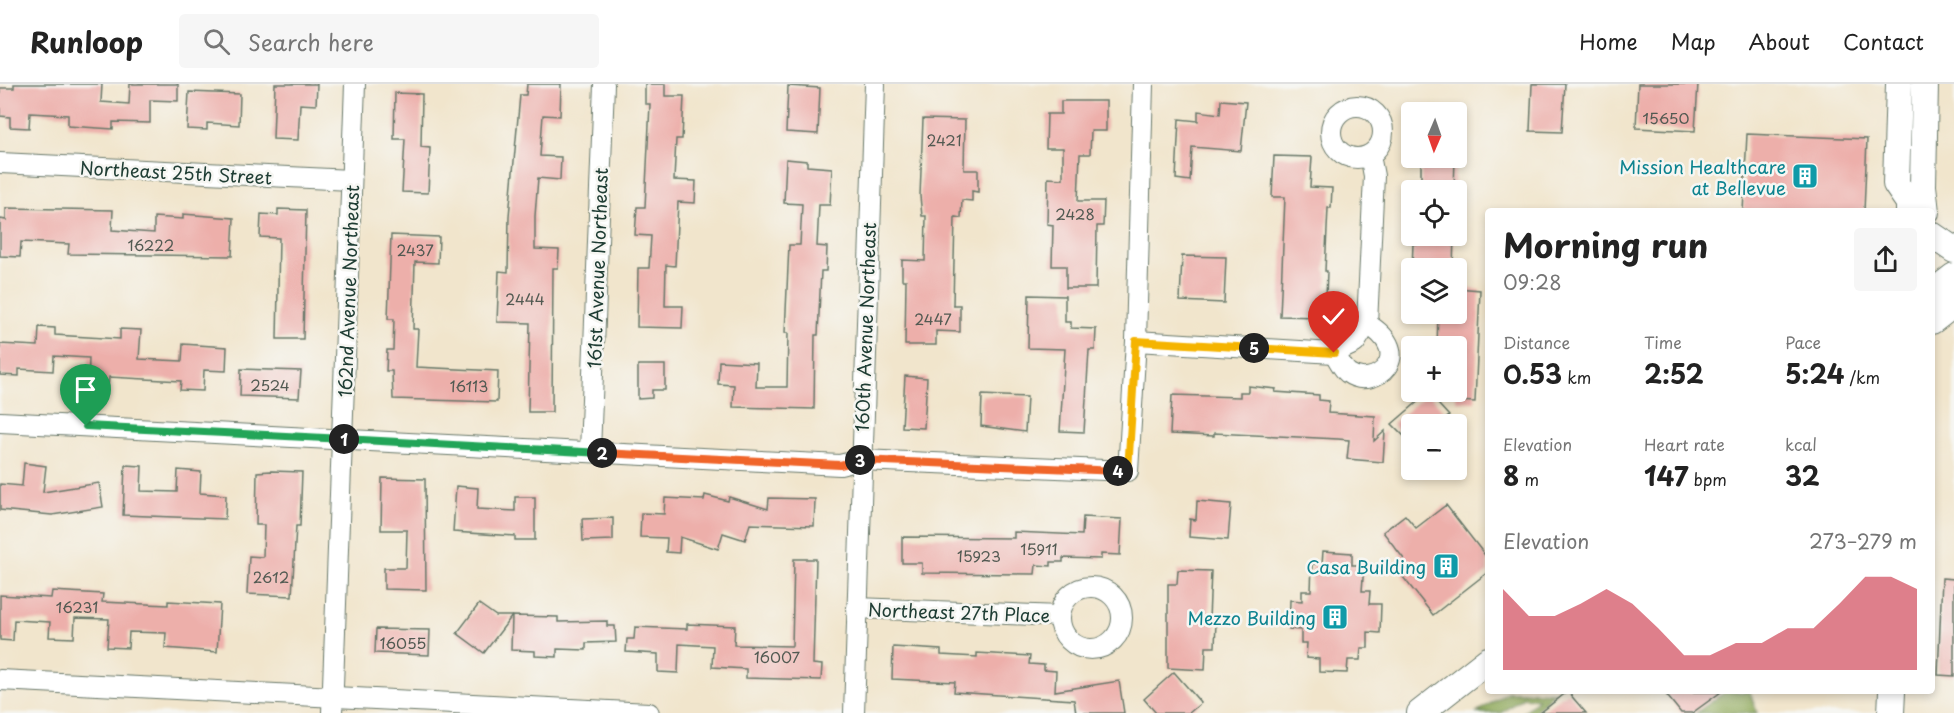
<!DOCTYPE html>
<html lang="en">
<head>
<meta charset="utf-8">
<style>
	:root { --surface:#fff; --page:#f6f6f6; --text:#222; --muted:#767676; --line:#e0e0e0; --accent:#d1495b }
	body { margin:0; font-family:"Playpen Sans",sans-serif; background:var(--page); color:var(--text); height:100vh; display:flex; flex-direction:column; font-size:22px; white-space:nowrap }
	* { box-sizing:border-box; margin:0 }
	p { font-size:20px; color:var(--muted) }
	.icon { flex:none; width:33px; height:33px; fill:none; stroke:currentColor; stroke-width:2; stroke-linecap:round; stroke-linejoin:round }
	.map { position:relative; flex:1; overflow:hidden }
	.side { position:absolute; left:1485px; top:124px; width:450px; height:486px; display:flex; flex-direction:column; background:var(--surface); border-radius:6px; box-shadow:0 3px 9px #0003 }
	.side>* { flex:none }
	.needle { width:39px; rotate:182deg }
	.controls { position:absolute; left:1401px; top:18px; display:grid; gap:12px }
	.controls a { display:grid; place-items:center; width:66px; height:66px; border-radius:6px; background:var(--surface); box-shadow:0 3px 9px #0003; font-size:30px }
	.pin { position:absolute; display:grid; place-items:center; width:51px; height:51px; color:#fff; margin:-62px -26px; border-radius:50% 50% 50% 0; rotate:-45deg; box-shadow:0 0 6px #0007 }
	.pin .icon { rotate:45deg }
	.km { position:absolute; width:30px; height:30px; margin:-15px; border-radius:50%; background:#222; color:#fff; font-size:16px; line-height:30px; text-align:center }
	.round { display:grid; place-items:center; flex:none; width:63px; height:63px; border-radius:6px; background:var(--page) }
	.headline { display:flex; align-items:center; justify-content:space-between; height:102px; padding:0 18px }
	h1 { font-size:33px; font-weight:700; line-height:45px }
	.metrics { display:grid; grid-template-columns:repeat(3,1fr); gap:9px; height:102px; padding:6px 18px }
	.metrics div { display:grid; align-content:center }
	.metrics b { font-size:26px; font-weight:700 }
	.metrics small { font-size:16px; font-weight:400 }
	.metrics p { font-size:16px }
	.chart { height:168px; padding:12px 18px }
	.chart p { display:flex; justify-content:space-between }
	.chart svg { width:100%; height:108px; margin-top:6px; fill:var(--accent); opacity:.7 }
	header { display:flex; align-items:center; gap:36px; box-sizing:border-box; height:84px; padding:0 30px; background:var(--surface); border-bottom:2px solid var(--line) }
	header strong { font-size:28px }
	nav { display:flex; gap:33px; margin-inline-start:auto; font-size:21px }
	.search { width:420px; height:54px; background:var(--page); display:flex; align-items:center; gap:15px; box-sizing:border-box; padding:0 21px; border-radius:6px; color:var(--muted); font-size:22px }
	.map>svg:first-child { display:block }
	.forest { fill:#8fa95a; stroke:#577347; stroke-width:1.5 }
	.building { fill:#edafaa }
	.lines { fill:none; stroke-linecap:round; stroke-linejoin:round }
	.minor-casing { stroke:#687869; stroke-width:22 }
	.major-casing { stroke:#687869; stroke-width:28 }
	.minor { stroke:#fff; stroke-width:20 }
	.major { stroke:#fff; stroke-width:26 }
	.split-1-casing { stroke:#fff; stroke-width:12 }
	.split-2-casing { stroke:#fff; stroke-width:12 }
	.split-3-casing { stroke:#fff; stroke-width:12 }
	.split-4-casing { stroke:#fff; stroke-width:12 }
	.split-5-casing { stroke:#fff; stroke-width:12 }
	.split-6-casing { stroke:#fff; stroke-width:12 }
	.split-1 { stroke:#22a559; stroke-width:8 }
	.split-2 { stroke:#22a559; stroke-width:8 }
	.split-3 { stroke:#f0652b; stroke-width:8 }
	.split-4 { stroke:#f0652b; stroke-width:8 }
	.split-5 { stroke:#f5b400; stroke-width:8 }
	.split-6 { stroke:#f5b400; stroke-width:8 }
	.labels { text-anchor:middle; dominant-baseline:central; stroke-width:5; stroke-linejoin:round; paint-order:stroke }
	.number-label { font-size:15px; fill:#525a52 }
	.culture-label { font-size:18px; fill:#0d838f; stroke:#f6f6f2; text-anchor:end }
	.street-label { font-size:18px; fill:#1f3d34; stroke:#f6f6f2 }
</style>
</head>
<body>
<header>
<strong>Runloop</strong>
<div class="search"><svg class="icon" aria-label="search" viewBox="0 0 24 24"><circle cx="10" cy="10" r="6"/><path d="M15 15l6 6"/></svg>Search here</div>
<nav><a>Home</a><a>Map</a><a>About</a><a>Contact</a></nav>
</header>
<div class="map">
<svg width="1954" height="629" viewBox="0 0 1954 629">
	<rect width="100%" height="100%" fill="#f6f6f2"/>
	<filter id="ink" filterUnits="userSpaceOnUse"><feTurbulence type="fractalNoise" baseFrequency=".0167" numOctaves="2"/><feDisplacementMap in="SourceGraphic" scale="12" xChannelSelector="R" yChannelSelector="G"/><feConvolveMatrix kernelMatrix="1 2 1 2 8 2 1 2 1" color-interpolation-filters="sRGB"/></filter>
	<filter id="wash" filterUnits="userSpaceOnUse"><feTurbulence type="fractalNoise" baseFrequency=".008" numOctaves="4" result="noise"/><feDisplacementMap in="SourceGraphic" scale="24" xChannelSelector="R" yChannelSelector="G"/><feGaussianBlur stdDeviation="1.35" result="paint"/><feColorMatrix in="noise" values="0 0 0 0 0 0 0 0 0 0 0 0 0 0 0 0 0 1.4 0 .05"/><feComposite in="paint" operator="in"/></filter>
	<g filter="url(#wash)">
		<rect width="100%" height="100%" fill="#f1e5cc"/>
		<g class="forest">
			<polygon points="1507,608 1554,608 1533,629 1523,629 1538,615 1523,613 1501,629 1477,629"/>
			<polygon points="1725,608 1750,608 1757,629 1696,629"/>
		</g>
		<g id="blocks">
			<g class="building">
				<polygon points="14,0 102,0 101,18 129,20 130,0 178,0 178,17 150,16 150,39 113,38 113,45 68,42 68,31 30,29 29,44 10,43 10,33 0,32 0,4 14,4"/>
				<polygon points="275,0 317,0 316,21 300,20 298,56 273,55"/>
				<polygon points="527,0 561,0 560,32 543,31 540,72 561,73 560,96 538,94 535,132 535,165 559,166 558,184 553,184 552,328 528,328 530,239 497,238 499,187 508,188 509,132 520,11 526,11"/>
				<polygon points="645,0 665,0 665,12 684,12 682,55 676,55 674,96 696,97 695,119 678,118 675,182 666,181 665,222 683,222 682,244 637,243 638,184 649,184 651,152 635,151 637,123 645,123 650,20 645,20"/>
				<polygon points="1532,0 1565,0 1562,48 1530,47"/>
				<polygon points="1638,0 1698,0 1695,47 1636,44"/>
				<polygon points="788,2 820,4 818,50 786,48"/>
				<polygon points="189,8 240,10 239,41 207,39 207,46 187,45"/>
				<polygon points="395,9 422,10 421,63 430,64 428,109 402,108 405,55 394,55"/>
				<polygon points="1221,16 1246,18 1241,67 1192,63 1190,97 1176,95 1179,35 1198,37 1198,27 1220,30"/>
				<polygon points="1061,17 1106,17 1106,47 1091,47 1090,70 1080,70 1078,117 1104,117 1103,142 1097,142 1096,204 1066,204 1066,182 1052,182 1053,141 1047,140 1048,94 1063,95 1063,64 1046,64 1047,30 1061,30"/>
				<polygon points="923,35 965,36 964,86 978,86 978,108 972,107 972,117 962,116 961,134 955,133 953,221 960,221 960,248 936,247 936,261 905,261 906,196 902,196 902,176 925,177 926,132 922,132 920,112"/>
				<polygon points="1747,50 1867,55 1864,128 1743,128"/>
				<polygon points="1274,72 1312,73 1310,103 1332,104 1331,124 1328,124 1325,187 1327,187 1326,214 1319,214 1318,233 1280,232 1285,113 1272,113"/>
				<polygon points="1421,74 1455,74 1454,106 1421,106"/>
				<polygon points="786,75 807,77 807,82 832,84 830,121 819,121 817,162 827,163 826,187 821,187 818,251 815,251 814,325 733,323 734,301 718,300 719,277 757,279 756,303 787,303 788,249 785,249 789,161 800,161 802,120 784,119"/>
				<polygon points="6,124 113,126 112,146 154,149 154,133 183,135 183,130 234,134 232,172 68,170 69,160 21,158 20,173 0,172 0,135 6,136"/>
				<polygon points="278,125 306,126 303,255 277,255 279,154 260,153 261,130 278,131"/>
				<polygon points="391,151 439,153 438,179 415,178 413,245 418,245 416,283 498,287 497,318 393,315 392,287 386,287 387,266 393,266 394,235 388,235"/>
				<polygon points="1418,152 1454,152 1453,184 1412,184 1413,160 1418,160"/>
				<polygon points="1182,172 1226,173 1224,219 1180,217"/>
				<polygon points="1457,204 1480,206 1475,318 1456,317 1456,262 1437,262 1438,230 1456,230"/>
				<polygon points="1029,211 1065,212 1065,238 1071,238 1071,244 1096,245 1095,266 1089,266 1084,348 1060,347 1065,265 1028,264"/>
				<polygon points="39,243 55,244 55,251 120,255 120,245 141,246 139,275 182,277 183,260 227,263 226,287 204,286 203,307 180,306 181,297 109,293 108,304 88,302 89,274 54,272 53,287 19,285 19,292 0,291 0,260 38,262"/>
				<polygon points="638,281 665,281 665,306 652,306 652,314 638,315"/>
				<polygon points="241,285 301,287 299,314 240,312"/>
				<polygon points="905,292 927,294 924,344 902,343"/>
				<polygon points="1248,302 1276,305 1275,308 1319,311 1319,316 1329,317 1328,329 1375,332 1374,357 1385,347 1383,378 1347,375 1349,356 1338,355 1214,349 1214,352 1170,350 1172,311 1240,313 1240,308 1248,308"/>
				<polygon points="1428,309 1449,332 1439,340 1412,340 1412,360 1392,340"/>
				<polygon points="982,311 1027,313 1025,348 981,342"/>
				<polygon points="24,379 46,382 43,408 99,399 103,423 52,431 0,426 0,400 22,402"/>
				<polygon points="125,381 142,382 141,407 177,408 178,386 201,388 200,409 226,411 225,435 123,431"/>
				<polygon points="271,387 302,388 300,442 296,442 292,512 247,510 249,472 263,473 264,441 256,441 257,388"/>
				<polygon points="382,394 425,395 426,506 384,505 384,484 406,484 407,446 381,446"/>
				<polygon points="456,402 478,404 477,425 515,427 515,413 535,413 535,456 515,456 515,452 453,448"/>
				<polygon points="705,411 728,417 729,413 768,425 769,414 815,415 814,442 750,440 745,456 723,449 718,465 680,453 679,469 666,468 667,454 640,453 641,429 664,430 665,414 704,416"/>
				<polygon points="1197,417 1231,420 1228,456 1189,453 1190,435 1196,436"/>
				<polygon points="1446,421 1488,475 1488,488 1433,531 1403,493 1404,475 1383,448 1405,431 1416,444"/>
				<polygon points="1083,433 1122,435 1120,471 1101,470 1101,475 1063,474 1063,478 1051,478 1051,482 1036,481 1035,490 922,489 922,479 902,479 902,453 1014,454 1014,448 1082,451"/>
				<polygon points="613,434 613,456 583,457 582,435"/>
				<polygon points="1323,467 1352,469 1352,481 1364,481 1362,507 1370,507 1369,520 1381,520 1380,549 1368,548 1368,564 1361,564 1360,576 1348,576 1347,589 1319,588 1319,575 1306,574 1307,559 1301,559 1301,546 1289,545 1290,516 1302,517 1302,507 1311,507 1312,480 1322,480"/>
				<polygon points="794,475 816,475 813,580 822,581 821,596 746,594 746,585 712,583 713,562 679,560 678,589 658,588 658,570 626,568 627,555 634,555 635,543 687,545 687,540 735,542 734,561 792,562"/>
				<polygon points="1178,486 1211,487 1209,536 1216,537 1215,563 1206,563 1205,586 1168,584 1168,500 1177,500"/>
				<polygon points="1942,494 1954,495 1954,592 1938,591"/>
				<polygon points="52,507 103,510 102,518 168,521 168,517 220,520 217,568 165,564 166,549 129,548 128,564 107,563 109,535 75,534 74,554 49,553 50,538 14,536 13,557 0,556 0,511 51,514"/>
				<polygon points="479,520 496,532 512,532 484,569 457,549"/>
				<polygon points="512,532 558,533 558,538 607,537 607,542 615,542 616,558 586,559 586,566 557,565 557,573 535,572 535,567 511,566"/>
				<polygon points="376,545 430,546 429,571 375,569"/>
				<polygon points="893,563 941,566 941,571 977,573 977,569 1030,572 1029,580 1044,581 1044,586 1056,587 1055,607 1119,597 1124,629 1076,629 1074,616 954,608 955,598 892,595"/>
				<polygon points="1174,588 1201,619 1189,629 1156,629 1144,615"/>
				<polygon points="1568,608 1586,629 1540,629 1567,608"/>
				<polygon points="1664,608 1721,608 1692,629 1681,629"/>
			</g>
		</g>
	</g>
	<g filter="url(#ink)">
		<use href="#blocks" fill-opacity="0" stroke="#687869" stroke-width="1.5"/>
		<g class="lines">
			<defs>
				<g id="minor">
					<circle cx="1357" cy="48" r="26"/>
					<polyline points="0,79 351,96"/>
					<polyline points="1136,257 1334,269 1355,259 1367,240 1374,92 1370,71"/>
					<path d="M1334,269C1339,276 1342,284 1348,289C1374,308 1418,270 1367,240"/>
					<polyline points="0,338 840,381 860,376 1128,387 1136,257 1143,0"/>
					<polyline points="590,368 604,0"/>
					<circle cx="1091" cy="534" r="31"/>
					<polyline points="857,524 1060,532"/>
					<polyline points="0,596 649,629"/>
					<polyline points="332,629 355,0"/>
					<polyline points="854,629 875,0"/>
				</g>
				<g id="major">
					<polyline points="1899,0 1896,100 1909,119 1909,128"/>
					<polyline points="1925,0 1923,102 1926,128"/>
					<polyline points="1932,151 1954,166"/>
					<polyline points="1932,209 1954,192"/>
					<polyline points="1932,237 1954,220"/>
					<polyline points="1420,629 1488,576"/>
					<polyline points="1891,629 1892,608"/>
				</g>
			</defs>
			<use href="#minor" class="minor-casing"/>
			<use href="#major" class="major-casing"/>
			<use href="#minor" class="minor"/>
			<use href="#major" class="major"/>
		</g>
	</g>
	<g class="lines" filter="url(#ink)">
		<defs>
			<polyline id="split-1" points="86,342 344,355"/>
			<polyline id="split-2" points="344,355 602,369"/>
			<polyline id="split-3" points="602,369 840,381 860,376"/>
			<polyline id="split-4" points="860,376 1118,387"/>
			<polyline id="split-5" points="1118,387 1128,387 1136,257 1254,264"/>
			<polyline id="split-6" points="1254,264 1334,269"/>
		</defs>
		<use href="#split-1" class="split-1-casing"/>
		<use href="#split-2" class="split-2-casing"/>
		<use href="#split-3" class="split-3-casing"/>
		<use href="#split-4" class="split-4-casing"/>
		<use href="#split-5" class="split-5-casing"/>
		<use href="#split-6" class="split-6-casing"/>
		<use href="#split-1" class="split-1"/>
		<use href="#split-2" class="split-2"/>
		<use href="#split-3" class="split-3"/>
		<use href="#split-4" class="split-4"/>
		<use href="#split-5" class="split-5"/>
		<use href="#split-6" class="split-6"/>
	</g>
	<defs>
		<symbol id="building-square" viewBox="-11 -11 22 22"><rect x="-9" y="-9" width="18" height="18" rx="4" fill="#0f9aa8" stroke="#f6f6f2"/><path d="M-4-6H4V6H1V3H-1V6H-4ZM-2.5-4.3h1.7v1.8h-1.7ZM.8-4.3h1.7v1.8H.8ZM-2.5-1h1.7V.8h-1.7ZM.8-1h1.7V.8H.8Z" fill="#fff"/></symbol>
	</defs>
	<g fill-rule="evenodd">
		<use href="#building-square" x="1790" y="77" width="30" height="30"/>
		<use href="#building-square" x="1431" y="467" width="30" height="30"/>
		<use href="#building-square" x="1320" y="518" width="30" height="30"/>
	</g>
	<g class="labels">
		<g class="number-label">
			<text x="1666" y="33">15650</text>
			<text x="944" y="55">2421</text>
			<text x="1075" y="129">2428</text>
			<text x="151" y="160">16222</text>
			<text x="415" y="165">2437</text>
			<text x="525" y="214">2444</text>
			<text x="933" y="234">2447</text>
			<text x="270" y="300">2524</text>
			<text x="469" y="301">16113</text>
			<text x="1039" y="464">15911</text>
			<text x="979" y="471">15923</text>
			<text x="271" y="492">2612</text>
			<text x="77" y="522">16231</text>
			<text x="403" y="558">16055</text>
			<text x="777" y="572">16007</text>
		</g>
		<g class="culture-label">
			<text x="1786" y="82">Mission Healthcare<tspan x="1786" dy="21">at Bellevue</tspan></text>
			<text x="1426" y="482">Casa Building</text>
			<text x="1316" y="533">Mezzo Building</text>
		</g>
		<g class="street-label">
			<text transform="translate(176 88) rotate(3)">Northeast 25th Street</text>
			<text transform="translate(597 184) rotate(-88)">161st Avenue Northeast</text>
			<text transform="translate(348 207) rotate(-88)">162nd Avenue Northeast</text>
			<text transform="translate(865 243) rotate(-88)">160th Avenue Northeast</text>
			<text transform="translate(959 528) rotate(2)">Northeast 27th Place</text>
		</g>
	</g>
</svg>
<div class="controls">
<a><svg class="needle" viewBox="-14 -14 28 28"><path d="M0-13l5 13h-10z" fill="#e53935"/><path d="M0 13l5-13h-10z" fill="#767676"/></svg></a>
<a><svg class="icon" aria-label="locate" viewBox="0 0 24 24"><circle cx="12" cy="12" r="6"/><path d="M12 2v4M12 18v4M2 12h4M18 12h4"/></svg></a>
<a><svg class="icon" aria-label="layers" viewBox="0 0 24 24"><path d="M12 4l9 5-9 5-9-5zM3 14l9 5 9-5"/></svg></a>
<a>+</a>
<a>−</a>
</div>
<div class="pin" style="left:86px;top:342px;background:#1e9e55"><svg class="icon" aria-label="arrive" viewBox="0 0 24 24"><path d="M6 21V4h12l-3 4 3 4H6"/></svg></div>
<div class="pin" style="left:1334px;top:269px;background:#d93025"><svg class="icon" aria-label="check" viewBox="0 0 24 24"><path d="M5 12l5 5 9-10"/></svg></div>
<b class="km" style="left:344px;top:355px">1</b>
<b class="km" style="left:602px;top:369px">2</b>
<b class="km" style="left:860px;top:376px">3</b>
<b class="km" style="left:1118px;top:387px">4</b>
<b class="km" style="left:1254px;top:264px">5</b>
<section class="side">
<div class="headline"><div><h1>Morning run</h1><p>09:28</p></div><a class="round"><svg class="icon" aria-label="share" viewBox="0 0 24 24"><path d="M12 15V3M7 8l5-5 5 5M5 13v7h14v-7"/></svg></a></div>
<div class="metrics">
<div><p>Distance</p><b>0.53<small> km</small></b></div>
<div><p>Time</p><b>2:52</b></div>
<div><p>Pace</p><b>5:24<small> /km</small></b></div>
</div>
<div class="metrics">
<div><p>Elevation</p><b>8<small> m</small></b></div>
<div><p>Heart rate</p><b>147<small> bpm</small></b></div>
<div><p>kcal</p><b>32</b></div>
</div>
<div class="chart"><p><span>Elevation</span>273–279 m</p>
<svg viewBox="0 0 160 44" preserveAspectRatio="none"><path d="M0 44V11L10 22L20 22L30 17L40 11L50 17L60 27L70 38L80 38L90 33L100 33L110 27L120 27L130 17L140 6L150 6L160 11V44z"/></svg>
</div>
</section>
</div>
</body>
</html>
